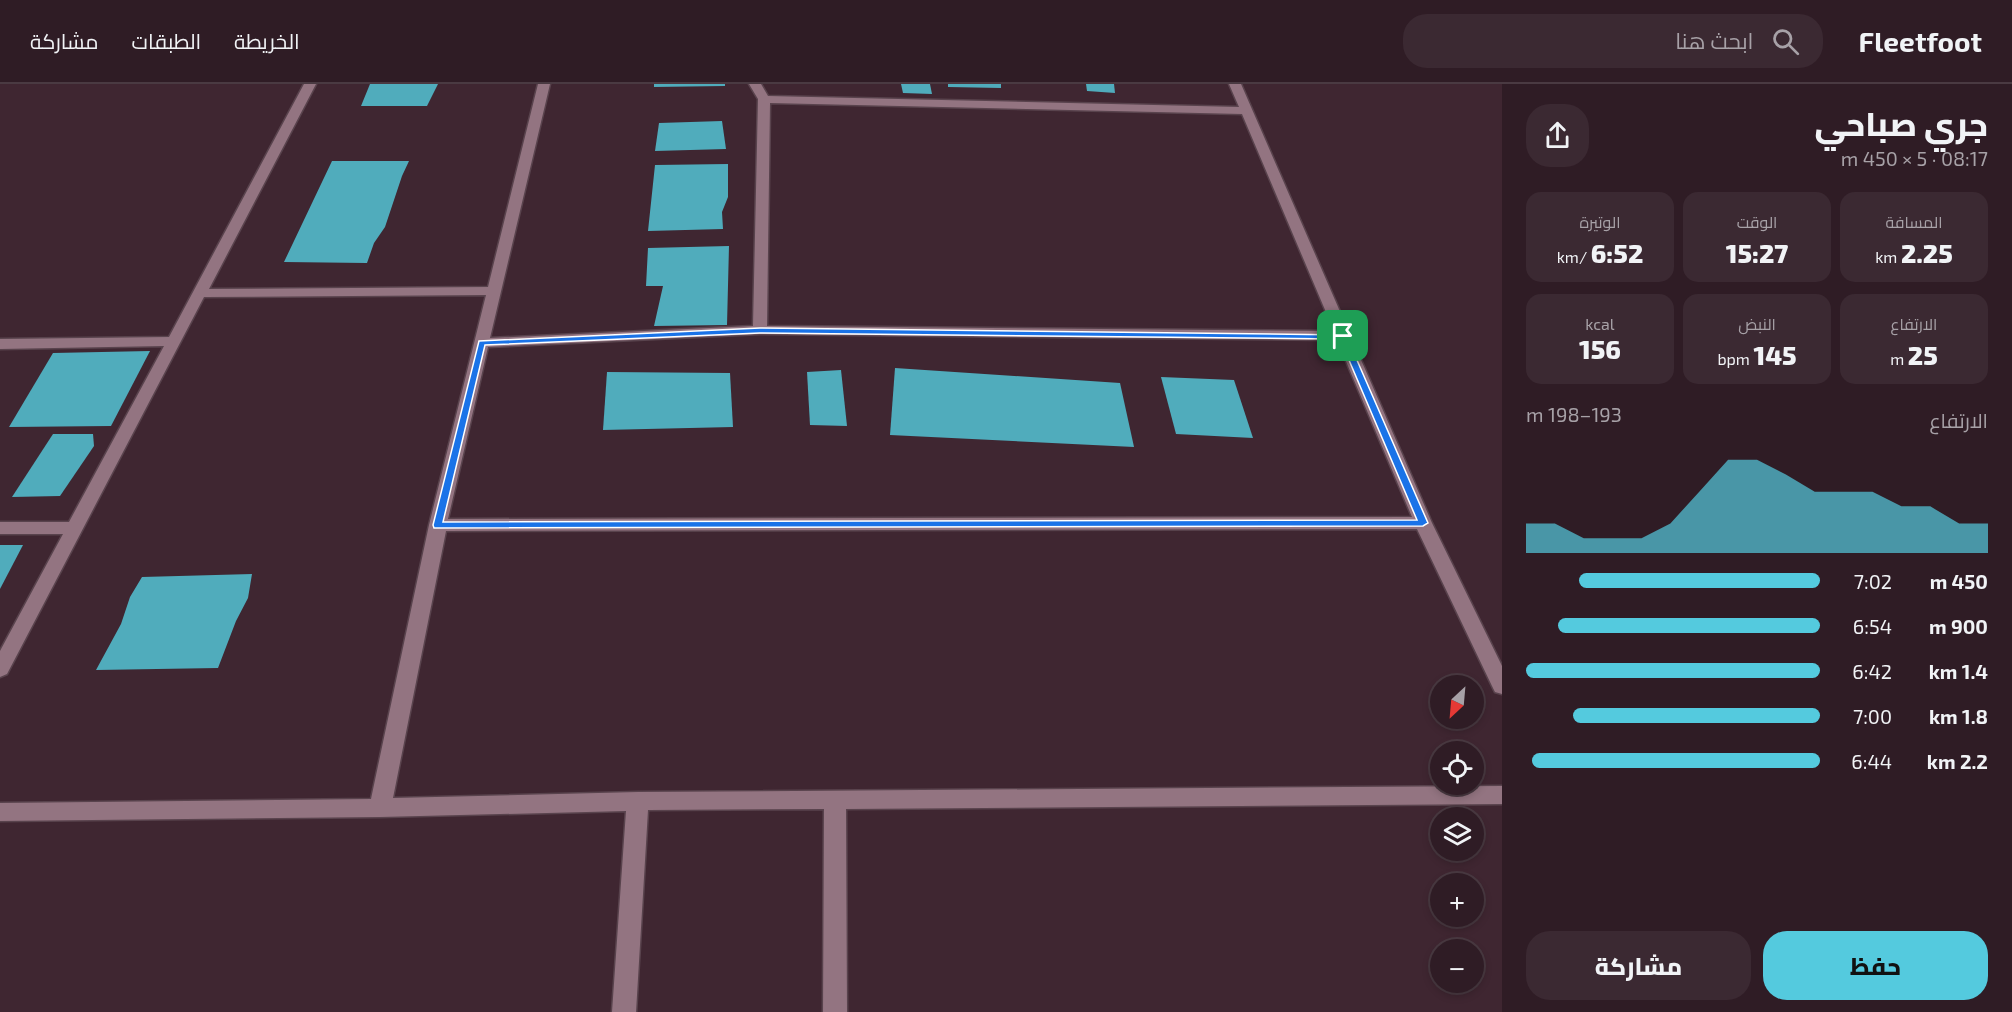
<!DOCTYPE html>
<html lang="ar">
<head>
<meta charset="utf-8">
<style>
	:root { --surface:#2f1c25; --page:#3b2932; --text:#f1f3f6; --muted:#a7a1a7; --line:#4a3a42; --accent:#54cade }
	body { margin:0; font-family:"Exo 2",Cairo,sans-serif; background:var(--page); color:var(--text); direction:rtl; height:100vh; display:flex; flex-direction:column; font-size:22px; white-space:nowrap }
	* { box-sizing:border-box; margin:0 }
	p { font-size:20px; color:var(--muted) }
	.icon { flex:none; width:33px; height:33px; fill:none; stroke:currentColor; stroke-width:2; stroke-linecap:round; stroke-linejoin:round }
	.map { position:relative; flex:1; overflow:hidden; direction:ltr }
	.side { display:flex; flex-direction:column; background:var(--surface); width:510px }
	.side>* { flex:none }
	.needle { width:39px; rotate:206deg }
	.buttons { position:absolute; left:1430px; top:591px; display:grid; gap:12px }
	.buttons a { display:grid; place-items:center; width:54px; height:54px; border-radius:50%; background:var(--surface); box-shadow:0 3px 9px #0003,0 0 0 2px var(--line); font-size:30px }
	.pin { position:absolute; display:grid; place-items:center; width:51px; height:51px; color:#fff; margin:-26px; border-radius:12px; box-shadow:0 3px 9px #0006 }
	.round { display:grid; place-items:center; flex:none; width:63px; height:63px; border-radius:24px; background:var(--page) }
	.headline { display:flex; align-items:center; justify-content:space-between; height:102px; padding:0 24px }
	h1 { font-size:33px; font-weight:800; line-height:45px }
	.figures { display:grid; grid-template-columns:repeat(3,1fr); gap:9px; height:102px; padding:6px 24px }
	.figures div { display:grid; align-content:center; border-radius:15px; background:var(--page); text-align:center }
	.figures b { font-size:26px; font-weight:800 }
	.figures small { font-size:16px; font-weight:400 }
	.figures p { font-size:16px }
	.chart { height:168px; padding:12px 24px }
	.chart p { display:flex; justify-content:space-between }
	.chart svg { width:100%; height:108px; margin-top:6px; fill:var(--accent); opacity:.7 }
	.primary-button { display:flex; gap:12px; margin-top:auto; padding:12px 24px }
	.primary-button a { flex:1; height:69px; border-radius:24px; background:var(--accent); color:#111; font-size:24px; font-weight:800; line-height:69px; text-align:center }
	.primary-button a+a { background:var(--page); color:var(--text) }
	ul { padding:0 24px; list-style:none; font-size:20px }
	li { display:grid; grid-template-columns:96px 72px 1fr; align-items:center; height:45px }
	li i { height:15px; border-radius:8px; background:var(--accent) }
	header { display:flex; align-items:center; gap:36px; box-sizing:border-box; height:84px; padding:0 30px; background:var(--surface); border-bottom:2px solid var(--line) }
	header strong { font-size:28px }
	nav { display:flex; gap:33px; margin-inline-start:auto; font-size:21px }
	.search { width:420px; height:54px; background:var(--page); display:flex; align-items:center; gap:15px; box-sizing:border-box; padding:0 21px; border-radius:24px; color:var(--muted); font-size:22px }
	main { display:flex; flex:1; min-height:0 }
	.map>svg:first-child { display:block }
	.building { fill:#50acbc }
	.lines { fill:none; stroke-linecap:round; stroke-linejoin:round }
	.street-casing { stroke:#59434d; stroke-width:3 }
	.street { fill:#937481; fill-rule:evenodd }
	.route { fill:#1a73e8; stroke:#fff; stroke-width:1.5; fill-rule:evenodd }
</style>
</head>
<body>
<header>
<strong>Fleetfoot</strong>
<div class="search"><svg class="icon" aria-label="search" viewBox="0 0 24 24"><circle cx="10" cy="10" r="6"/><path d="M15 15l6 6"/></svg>ابحث هنا</div>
<nav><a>الخريطة</a><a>الطبقات</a><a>مشاركة</a></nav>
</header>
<main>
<section class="side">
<div class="headline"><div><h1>جري صباحي</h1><p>08:17 · 5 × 450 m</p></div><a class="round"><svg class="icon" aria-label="share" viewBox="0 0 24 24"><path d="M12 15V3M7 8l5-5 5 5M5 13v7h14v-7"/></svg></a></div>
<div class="figures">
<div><p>المسافة</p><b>2.25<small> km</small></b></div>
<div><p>الوقت</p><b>15:27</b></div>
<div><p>الوتيرة</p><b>6:52<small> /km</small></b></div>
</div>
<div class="figures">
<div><p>الارتفاع</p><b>25<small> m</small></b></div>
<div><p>النبض</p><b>145<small> bpm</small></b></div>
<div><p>kcal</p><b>156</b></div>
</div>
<div class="chart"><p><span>الارتفاع</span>193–198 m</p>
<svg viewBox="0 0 160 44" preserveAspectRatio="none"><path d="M0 44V32L10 32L20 38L30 38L40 38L50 32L60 19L70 6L80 6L90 12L100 19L110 19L120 19L130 25L140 25L150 32L160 32V44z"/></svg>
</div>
<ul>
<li><b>450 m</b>7:02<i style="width:82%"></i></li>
<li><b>900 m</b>6:54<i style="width:89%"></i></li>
<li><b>1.4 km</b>6:42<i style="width:100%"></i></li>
<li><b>1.8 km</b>7:00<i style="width:84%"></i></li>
<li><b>2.2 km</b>6:44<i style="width:98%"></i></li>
</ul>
<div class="primary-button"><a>حفظ</a><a>مشاركة</a></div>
</section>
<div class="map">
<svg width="1502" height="928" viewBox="0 0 1502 928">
	<rect width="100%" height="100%" fill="#3f2631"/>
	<g class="building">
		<polygon points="370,0 438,0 427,22 361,22"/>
		<polygon points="654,0 725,0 725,2 654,3"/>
		<polygon points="901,0 930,0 932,10 903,9"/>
		<polygon points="948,0 1001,0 1001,4 948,3"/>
		<polygon points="1086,0 1114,0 1115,9 1087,7"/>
		<polygon points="722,37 726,65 655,67 659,39"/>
		<polygon points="332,77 409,77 402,92 385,143 374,159 367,179 284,178"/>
		<polygon points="728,80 728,113 722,128 723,145 648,147 655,81"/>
		<polygon points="729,162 727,241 654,242 663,202 646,202 648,164"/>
		<polygon points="150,267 111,342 9,343 53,269"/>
		<polygon points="895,284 1120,299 1134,363 890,351"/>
		<polygon points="841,286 847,342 810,341 807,288"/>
		<polygon points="607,288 730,289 733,343 603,346"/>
		<polygon points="1161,293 1234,296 1253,354 1176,350"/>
		<polygon points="53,350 93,350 94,362 60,412 12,413"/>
		<polygon points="0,461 23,461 0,505"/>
		<polygon points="252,490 248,514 236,537 218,584 96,586 121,540 130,513 142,493"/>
	</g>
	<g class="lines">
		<defs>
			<path id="street" d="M304,0H316L209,205L488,203L538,0H550L490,254L753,242L758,15L749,0H761L768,12L1239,23L1229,0H1241L1432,439L1502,582V610L1495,608L1492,602L1417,445L446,447L393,714L638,708L1502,702V720L846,725L847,928H823L824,725L648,726L636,928H612L626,727L380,733L0,737V719L371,715L429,441L486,211L204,213L7,590L0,593V567L63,450H0V438H69L164,262L0,265V255L169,253ZM770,19L1242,30L1334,247L767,242ZM760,250L1337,256L1412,433L448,435L488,263Z"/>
		</defs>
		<use href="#street" class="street-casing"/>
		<use href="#street" class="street"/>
	</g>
	<path class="route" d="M760,244L1346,251L1428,439L1423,442L434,444L433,441L479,257ZM760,249L1340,255L1417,436L443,438L485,261Z"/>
</svg>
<div class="buttons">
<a><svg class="needle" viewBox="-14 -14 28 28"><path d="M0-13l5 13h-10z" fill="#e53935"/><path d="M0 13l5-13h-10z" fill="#a7a1a7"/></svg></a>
<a><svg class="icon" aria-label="locate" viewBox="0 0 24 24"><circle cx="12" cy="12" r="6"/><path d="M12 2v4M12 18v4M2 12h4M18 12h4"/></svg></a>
<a><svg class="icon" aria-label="layers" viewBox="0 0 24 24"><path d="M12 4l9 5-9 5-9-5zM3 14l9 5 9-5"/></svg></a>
<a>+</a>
<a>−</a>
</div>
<div class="pin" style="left:1343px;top:252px;background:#1e9e55"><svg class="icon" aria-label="arrive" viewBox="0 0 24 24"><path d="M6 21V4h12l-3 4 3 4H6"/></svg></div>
</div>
</main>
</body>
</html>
